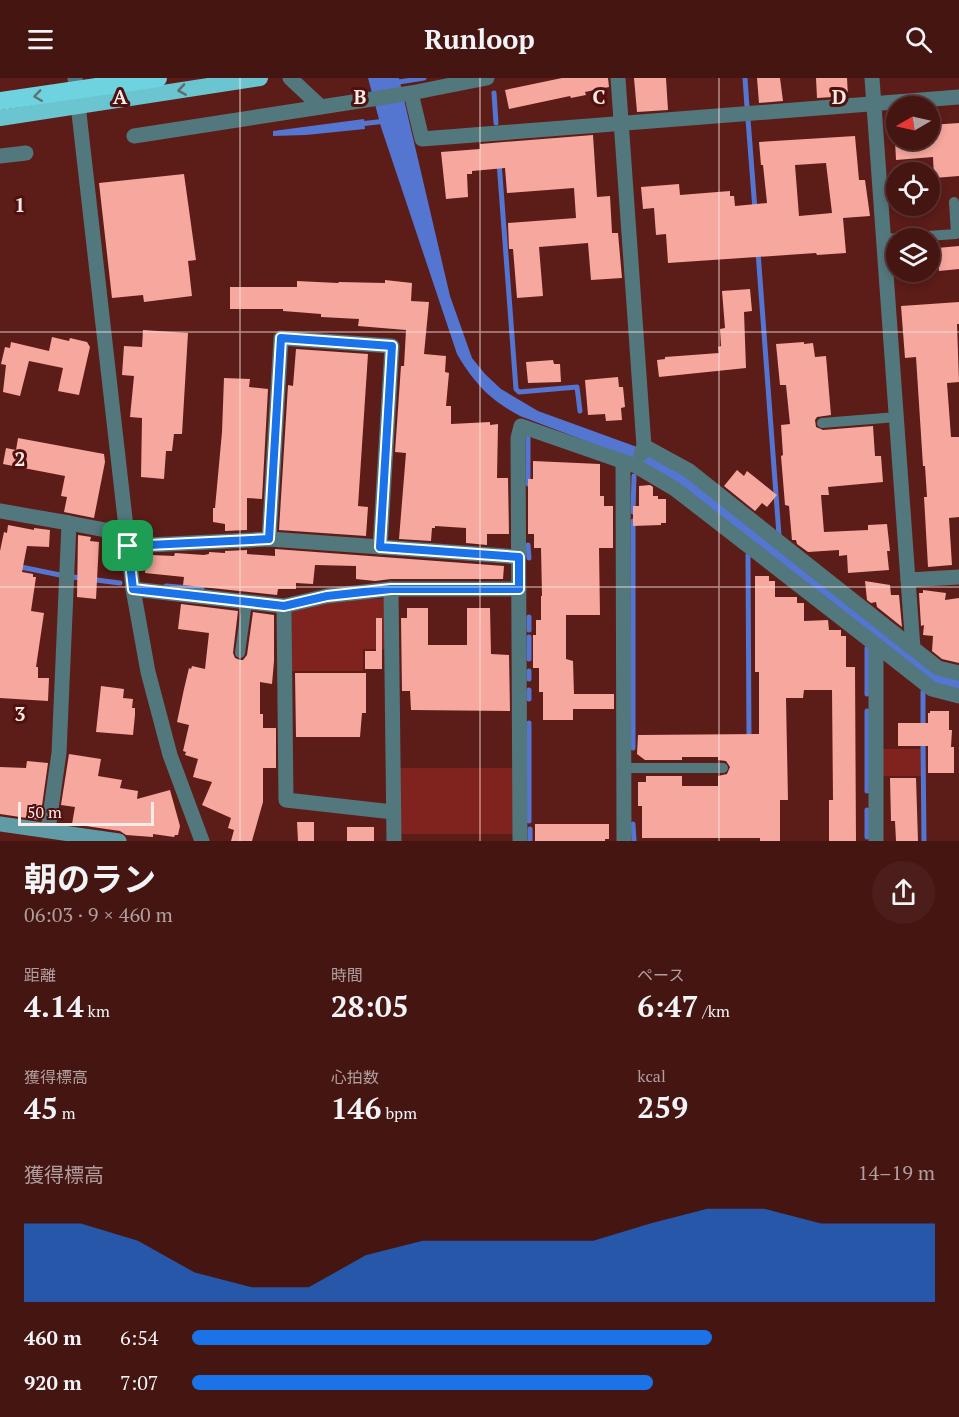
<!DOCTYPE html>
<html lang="ja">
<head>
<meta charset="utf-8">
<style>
	:root { --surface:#451512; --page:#4c1e1b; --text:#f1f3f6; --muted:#b09f9f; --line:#5d3432; --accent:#1a73e8 }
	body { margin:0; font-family:"PT Serif","Noto Sans JP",serif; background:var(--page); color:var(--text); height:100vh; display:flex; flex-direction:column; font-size:22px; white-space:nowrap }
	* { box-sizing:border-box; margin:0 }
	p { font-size:20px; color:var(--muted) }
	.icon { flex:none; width:33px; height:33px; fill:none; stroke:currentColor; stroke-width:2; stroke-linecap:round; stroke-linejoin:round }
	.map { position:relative; height:763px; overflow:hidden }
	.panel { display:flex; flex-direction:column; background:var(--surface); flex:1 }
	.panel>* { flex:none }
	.needle { width:39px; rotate:261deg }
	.controls { position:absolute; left:886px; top:18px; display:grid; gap:12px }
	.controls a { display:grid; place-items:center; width:54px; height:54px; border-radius:50%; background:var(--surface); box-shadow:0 3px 9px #0003,0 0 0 2px var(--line); font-size:30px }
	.scale { position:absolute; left:18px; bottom:15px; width:136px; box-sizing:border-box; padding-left:6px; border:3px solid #fcebe8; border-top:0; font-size:16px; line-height:21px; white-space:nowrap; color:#fcebe8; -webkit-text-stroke:4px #50100e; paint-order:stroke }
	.pin { position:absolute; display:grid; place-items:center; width:51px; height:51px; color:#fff; margin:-26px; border-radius:12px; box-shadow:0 3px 9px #0006 }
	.round { display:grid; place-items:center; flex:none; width:63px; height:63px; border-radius:32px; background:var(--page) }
	.overview { display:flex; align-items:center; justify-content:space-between; height:102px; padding:0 24px }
	h1 { font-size:33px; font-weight:700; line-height:45px }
	.stats { display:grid; grid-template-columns:repeat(3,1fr); gap:9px; height:102px; padding:6px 24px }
	.stats div { display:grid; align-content:center }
	.stats b { font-size:30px; font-weight:700 }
	.stats small { font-size:16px; font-weight:400 }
	.stats p { font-size:16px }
	.chart { height:168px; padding:12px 24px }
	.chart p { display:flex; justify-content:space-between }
	.chart svg { width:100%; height:108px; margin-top:6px; fill:var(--accent); opacity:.7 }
	ul { padding:0 24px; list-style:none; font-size:20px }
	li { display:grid; grid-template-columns:96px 72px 1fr; align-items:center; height:45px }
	li i { height:15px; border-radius:8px; background:var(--accent) }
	header { display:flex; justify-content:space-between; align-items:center; height:78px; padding:0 24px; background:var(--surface); font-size:27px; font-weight:700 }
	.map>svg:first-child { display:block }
	.green { fill:#80221e }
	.water { fill:#5475d0 }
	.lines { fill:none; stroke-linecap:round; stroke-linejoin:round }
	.stream { stroke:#5475d0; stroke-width:5 }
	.building { fill:#f6a79e; fill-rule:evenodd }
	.service { stroke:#52777d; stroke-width:10 }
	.minor { stroke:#52777d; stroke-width:15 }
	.tertiary { stroke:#52777d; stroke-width:15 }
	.secondary { stroke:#5f9ca5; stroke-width:15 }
	.trunk { stroke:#6ac5d1; stroke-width:16 }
	.motorway-bridge { stroke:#6ed2df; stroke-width:18 }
	.oneway { stroke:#5d6a70 }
	.oneway2 { stroke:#5f7176 }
	.route-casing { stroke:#fff; stroke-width:12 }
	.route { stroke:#1a73e8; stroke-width:8 }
	.grid { fill:none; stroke:#fcebe8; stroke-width:1.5; stroke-opacity:0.55 }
	.grid-label { font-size:20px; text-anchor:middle; font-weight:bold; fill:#fcebe8; stroke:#50100e; stroke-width:6; stroke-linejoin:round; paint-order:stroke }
</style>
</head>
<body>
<header><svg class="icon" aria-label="menu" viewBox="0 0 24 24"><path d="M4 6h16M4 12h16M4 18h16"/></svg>Runloop<svg class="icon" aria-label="search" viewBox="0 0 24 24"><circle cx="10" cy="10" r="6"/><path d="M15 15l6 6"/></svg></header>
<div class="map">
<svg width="959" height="763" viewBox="0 0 959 763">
	<rect width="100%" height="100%" fill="#5c1c18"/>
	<g class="green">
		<polygon points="348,521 384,521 384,571 363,571 363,593 292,593 292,532"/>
		<rect x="881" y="671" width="41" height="27"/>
		<rect x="399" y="690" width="115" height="66"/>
	</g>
	<g class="water">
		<path d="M368,0H399L450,218L472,280L485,296L501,311L538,333L637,369L687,396L959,601V611L936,607L646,386L520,338C490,322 474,305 457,276L381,49Z"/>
		<polygon points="364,41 365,51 306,57 273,58 273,53"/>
	</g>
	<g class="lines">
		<g class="stream">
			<polyline points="745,0 747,29"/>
			<polyline points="393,5 424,0"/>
			<polyline points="494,15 496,45"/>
			<polyline points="748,41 755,132"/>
			<polyline points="360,46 386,43"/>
			<polyline points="499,84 516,311 519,314 577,309 580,333"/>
			<polyline points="758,174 779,457"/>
			<polyline points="528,360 528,406"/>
			<polyline points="633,434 634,398"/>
			<polyline points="528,467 529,480"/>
			<polyline points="748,477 749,662"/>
			<polyline points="16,488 60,497"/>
			<polyline points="73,499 120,505"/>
			<polyline points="166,508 202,511"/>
			<polyline points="529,552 529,539"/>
			<polyline points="529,559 529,581"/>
			<polyline points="867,570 867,616"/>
			<polyline points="529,593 529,601"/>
			<polyline points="529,612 529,621"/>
			<polyline points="923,614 923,650"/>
			<polyline points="867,633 867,713"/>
			<polyline points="529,645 529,743"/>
			<polyline points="923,663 924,763"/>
			<polyline points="633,670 633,443"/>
			<polyline points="867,732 867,759"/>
			<polyline points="633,746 634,762"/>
			<polyline points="530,751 530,763"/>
		</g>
	</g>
	<g class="building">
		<polygon points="562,0 608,0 609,9 585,14 586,17 571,20 570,18 509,31 505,12"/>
		<polygon points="634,0 666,0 668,32 637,34"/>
		<polygon points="757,0 780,0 783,23 759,25"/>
		<polygon points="816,0 847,0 848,18 817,20"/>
		<polygon points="959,45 959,98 934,100 933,79 896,82 895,62 930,62 930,47"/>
		<polygon points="593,57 597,119 610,118 612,155 618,155 622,200 591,202 588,165 539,169 543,218 517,220 513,171 509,171 508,145 576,140 574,110 507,115 505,90 472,93 472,96 467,96 468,119 446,121 441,74 480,71 480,66"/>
		<path d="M855,58L859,102H865L870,138L843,140L846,175L817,177L816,175L668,185L666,156L656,157L654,130L643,131L641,109L679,106L680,117L730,113V118H734L735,128L767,125L763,87H761L759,64ZM826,85L832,135L799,138L795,87Z"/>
		<polygon points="184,96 196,182 188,183 192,218 144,224 143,217 112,220 99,105"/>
		<polygon points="959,168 959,191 939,193 937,170"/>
		<polygon points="385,202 412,205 411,223 429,224 424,276 446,278 445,294 449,295 446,328 451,328 451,346 490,344 490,347 498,346 497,400 508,400 509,456 487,456 487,467 466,465 466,450 435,448 435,450 432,450 431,463 399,461 406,375 395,374 401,288 404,288 406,252 358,248 359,241 321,239 321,236 283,233 283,231 230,231 230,209 297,209 297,203 338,205 339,204 385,205"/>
		<polygon points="750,211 752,233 744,234 746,290 659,299 657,282 665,281 665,279 719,275 718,269 721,268 720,251 725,250 722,213"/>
		<polygon points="959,224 959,246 957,246 959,304 947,305 951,359 959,359 959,439 949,440 952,487 928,489 924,419 927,419 925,388 923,388 916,279 905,280 901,228"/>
		<polygon points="143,252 188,255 182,356 174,356 172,373 166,373 164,401 141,399 142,340 130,339 134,298 122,297 124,268 142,269"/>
		<polygon points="52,259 69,263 70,260 87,264 90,269 79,317 58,313 63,290 29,283 20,318 3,314 6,287 1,286 5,269 10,270 11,264 49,273"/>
		<polygon points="804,264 804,266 813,265 815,279 826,278 831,337 817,339 815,342 816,349 823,352 873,348 875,378 881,378 883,404 828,409 829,417 821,417 824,454 868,452 868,447 887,446 890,473 887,473 889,492 848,495 847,477 839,478 839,472 808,474 797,466 796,462 792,462 789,428 785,427 781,378 783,377 781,347 790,346 786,307 780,307 776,266"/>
		<polygon points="296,271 368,276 358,428 368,429 366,458 279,452 288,307 293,308"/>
		<polygon points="553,282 554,286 560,286 561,304 528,305 526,284"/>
		<polygon points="618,299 619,309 623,309 625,329 621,330 622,342 606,343 605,336 588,337 585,302"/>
		<polygon points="224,300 250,301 249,309 268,311 262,421 247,420 247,452 225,453 225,446 213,444 213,430 215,430 222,354"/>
		<polygon points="18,360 104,376 105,384 94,440 64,434 67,419 61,418 65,398 3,386 6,370 16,372"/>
		<polygon points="533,383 600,386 600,418 604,418 604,428 613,428 613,470 599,470 600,537 566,537 566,581 573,583 574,616 614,616 614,631 573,631 573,642 543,642 543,614 539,614 539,590 533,590 533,557 536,557 536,542 541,542 541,518 542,518 541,470 534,470 534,456 528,456 528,401 533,401"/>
		<polygon points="737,392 744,398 747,393 777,417 767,429 762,425 755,433 724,408"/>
		<polygon points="650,407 653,409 653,418 658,418 658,421 666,421 666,445 661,445 661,447 633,448 633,428 639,428 639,408"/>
		<polygon points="8,447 34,452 34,450 50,452 49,469 27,468 22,494 33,496 33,499 36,499 31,533 44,535 36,589 38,589 38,600 49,600 48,623 0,620 0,473 4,454 7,455"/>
		<polygon points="78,457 91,459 90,463 99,464 96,521 77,519"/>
		<polygon points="275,471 504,488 503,501 391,501 375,503 356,501 356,488 315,487 313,506 296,505 296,511 278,511 277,517 183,507 184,499 145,495 147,478 151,479 151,477 174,478 175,475 204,477 209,476 209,474 225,475 225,473 247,472 247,476 275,478"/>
		<polygon points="755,498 769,498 769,503 775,503 775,519 797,519 797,525 804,525 804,543 828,542 829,552 841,552 841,558 846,558 846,589 855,589 856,763 829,763 829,722 833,722 832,612 804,612 803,620 786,620 788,722 780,722 780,763 760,763 760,760 642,760 642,728 638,728 638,704 646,704 646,698 682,698 682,708 718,708 718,698 727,696 730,689 726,683 718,682 718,679 682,679 682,682 645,682 637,676 638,657 759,656 759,594 755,594"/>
		<polygon points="865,503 890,507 891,517 899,517 902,549 877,529 876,524 871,525 867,522"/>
		<polygon points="923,512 946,515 945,522 959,520 959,585 942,581 932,573 933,558 923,557 924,547 921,548 919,515 923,515"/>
		<polygon points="181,526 238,533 233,575 235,580 240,582 243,582 247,577 253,534 274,537 274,583 272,606 260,604 260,636 263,636 263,650 276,650 276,690 263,690 263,724 252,763 231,763 234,752 228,750 231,740 202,727 212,704 193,699 198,681 185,677 186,674 183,673 189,647 177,644 184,611 189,590 191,591 192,588 205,591 209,555 178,551"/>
		<polygon points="407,530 428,530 428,567 467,567 467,530 490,530 491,576 509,577 510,633 411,632 410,613 402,613 401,540 407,540"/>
		<polygon points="376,540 382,540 382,591 365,591 365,573 376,573"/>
		<polygon points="295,595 366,595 366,635 362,635 360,659 296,659"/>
		<polygon points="101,608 124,611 123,620 133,621 132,630 135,630 135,637 133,657 96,654"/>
		<polygon points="930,633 949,633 949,652 952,652 951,669 954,669 954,695 928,695 928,668 898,668 898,645 928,645 928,635 930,635"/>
		<polygon points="69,676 101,681 98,698 122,702 120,710 138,713 137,721 170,712 180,748 178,757 175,757 174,759 153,756 153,759 126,757 120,753 72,746 75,729 61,727"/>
		<polygon points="27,683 48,685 40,742 0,736 0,689 26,690"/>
		<polygon points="890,700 916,700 918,763 896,763 895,743 891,743"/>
		<polygon points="297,744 314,744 314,763 298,763"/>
		<polygon points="535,746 609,746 609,761 605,761 605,763 535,763"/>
		<rect x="347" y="749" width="27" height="14"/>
	</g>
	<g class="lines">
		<g class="service">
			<polyline points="884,161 956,156 954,124"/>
			<polyline points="822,345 897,339"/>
			<polyline points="240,575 247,524"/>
			<polyline points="624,690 723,690"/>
		</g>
		<g class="minor">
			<polyline points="290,0 321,29"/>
			<polyline points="618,0 644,368 641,376"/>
			<polyline points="872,0 908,502 959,499"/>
			<polyline points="411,15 422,61 959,19"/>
			<polyline points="134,58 411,15 487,0"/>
			<polyline points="0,78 26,75"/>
			<polyline points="644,368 688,392 938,590 959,595"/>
			<polyline points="623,384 624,763"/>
			<polyline points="0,433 69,445 59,675 48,752"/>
			<polyline points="69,445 126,456"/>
			<polyline points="269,461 281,260 392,268 380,469"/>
			<polyline points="128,468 269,461 519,479"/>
			<polyline points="908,502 913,570"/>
			<polyline points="133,511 284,528 327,518 391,511 519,511"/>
			<polyline points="391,511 394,763"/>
			<polyline points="284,528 286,722 393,734"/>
			<polyline points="876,567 932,611 959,618"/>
			<polyline points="520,763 518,360 521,348 636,388 675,411 876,567 876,763"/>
		</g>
		<polyline class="tertiary" points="75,0 133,511 148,594 170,677 202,763"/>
		<polyline class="secondary" points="0,746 119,763"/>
		<polyline class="trunk" points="0,40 260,0"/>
		<polyline class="motorway-bridge" points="0,23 158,0"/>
	</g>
	<defs><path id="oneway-chevron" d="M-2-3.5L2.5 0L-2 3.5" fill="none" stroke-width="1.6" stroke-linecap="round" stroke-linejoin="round" transform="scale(1.5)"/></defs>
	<use class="oneway" href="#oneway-chevron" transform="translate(182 12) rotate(171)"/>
	<use class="oneway2" href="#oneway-chevron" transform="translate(38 18) rotate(172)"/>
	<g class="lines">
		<defs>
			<polygon id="route" points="281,260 392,268 380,469 519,479 519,511 391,511 327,518 284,528 133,511 128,468 269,461"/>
		</defs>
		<use href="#route" class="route-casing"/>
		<use href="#route" class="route"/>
	</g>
	<path class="grid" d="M240,0V763M480,0V763M719,0V763M0,254H959M0,509H959"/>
	<g class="grid-label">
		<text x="120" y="26">A</text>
		<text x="360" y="26">B</text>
		<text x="599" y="26">C</text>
		<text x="839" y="26">D</text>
		<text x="20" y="134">1</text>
		<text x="20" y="388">2</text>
		<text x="20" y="643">3</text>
	</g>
</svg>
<div class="controls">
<a><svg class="needle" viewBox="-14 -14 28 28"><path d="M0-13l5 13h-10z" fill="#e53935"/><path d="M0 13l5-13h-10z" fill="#b09f9f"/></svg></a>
<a><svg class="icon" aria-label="locate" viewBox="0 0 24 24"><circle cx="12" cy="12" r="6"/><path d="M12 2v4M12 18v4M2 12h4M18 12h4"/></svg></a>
<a><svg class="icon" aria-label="layers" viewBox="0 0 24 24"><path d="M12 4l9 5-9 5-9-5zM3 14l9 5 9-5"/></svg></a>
</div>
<div class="scale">50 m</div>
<div class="pin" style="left:128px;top:468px;background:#1e9e55"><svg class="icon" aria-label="arrive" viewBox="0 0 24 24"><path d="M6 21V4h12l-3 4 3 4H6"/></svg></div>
</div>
<section class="panel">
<div class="overview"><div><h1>朝のラン</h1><p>06:03 · 9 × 460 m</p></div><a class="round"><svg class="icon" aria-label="share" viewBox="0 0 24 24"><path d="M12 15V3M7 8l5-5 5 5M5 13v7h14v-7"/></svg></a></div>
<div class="stats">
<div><p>距離</p><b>4.14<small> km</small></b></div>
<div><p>時間</p><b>28:05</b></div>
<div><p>ペース</p><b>6:47<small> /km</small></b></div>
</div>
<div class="stats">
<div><p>獲得標高</p><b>45<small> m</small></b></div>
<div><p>心拍数</p><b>146<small> bpm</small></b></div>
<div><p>kcal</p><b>259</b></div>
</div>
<div class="chart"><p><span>獲得標高</span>14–19 m</p>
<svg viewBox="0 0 160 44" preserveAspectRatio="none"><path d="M0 44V12L10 12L20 19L30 32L40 38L50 38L60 25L70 19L80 19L90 19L100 19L110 12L120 6L130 6L140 12L150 12L160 12V44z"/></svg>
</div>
<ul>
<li><b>460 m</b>6:54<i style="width:70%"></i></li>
<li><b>920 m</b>7:07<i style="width:62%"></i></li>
</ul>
</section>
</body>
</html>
